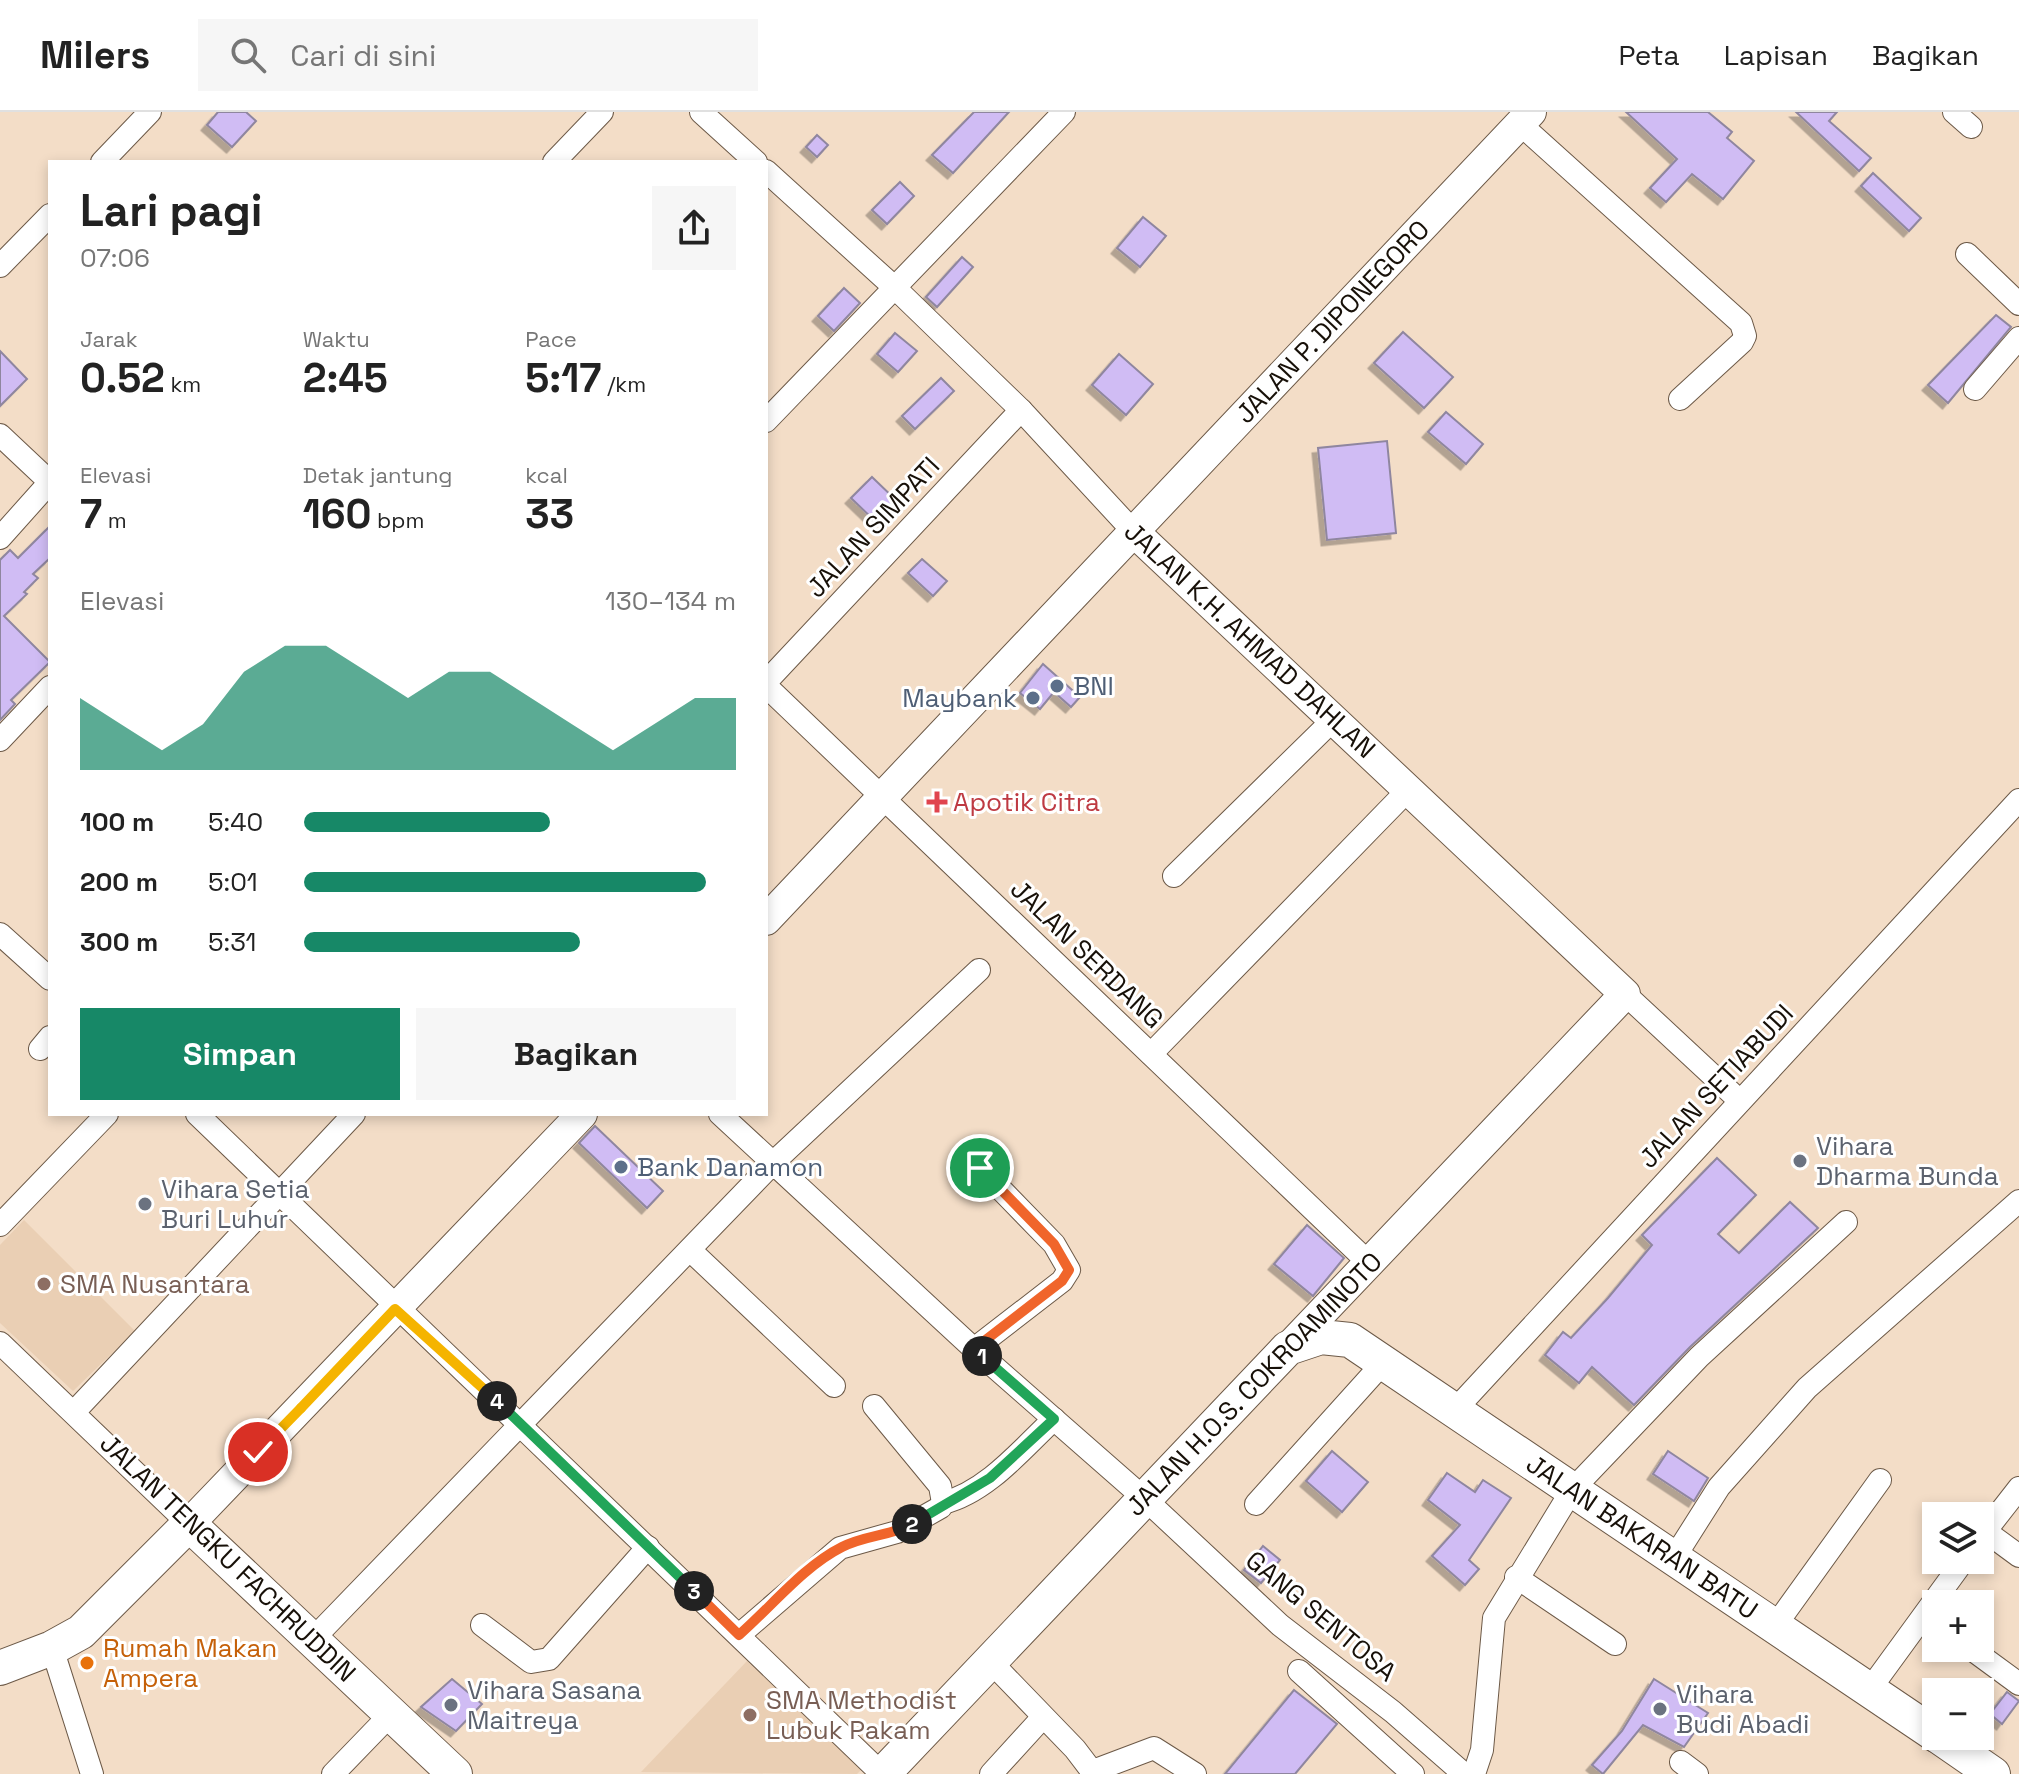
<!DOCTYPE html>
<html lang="id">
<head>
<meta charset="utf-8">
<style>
	:root { --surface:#fff; --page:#f6f6f6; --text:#222; --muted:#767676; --line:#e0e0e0; --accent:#178867 }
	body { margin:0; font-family:"Space Grotesk",sans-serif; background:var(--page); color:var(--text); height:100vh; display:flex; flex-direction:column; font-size:30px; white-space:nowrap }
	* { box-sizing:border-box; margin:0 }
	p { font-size:26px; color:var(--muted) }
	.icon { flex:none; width:44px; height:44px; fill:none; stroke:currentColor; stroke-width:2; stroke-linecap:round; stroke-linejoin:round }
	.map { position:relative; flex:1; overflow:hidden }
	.side { position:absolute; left:48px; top:48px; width:720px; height:956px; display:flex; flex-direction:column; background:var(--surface); border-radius:0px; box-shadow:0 4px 12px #0003 }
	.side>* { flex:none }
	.fabs { position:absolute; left:1922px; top:1390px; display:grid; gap:16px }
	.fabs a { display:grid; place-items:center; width:72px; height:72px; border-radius:0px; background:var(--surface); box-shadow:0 4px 12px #0003; font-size:40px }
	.pin { position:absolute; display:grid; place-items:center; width:68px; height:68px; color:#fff; margin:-34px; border:4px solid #fff; border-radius:50%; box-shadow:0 2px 8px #0007 }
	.km { position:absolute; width:40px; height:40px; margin:-20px; border-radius:50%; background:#222; color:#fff; font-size:22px; line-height:40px; text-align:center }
	.round { display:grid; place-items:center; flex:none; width:84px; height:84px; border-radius:0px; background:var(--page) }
	.summary { display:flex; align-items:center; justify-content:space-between; height:136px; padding:0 32px }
	h1 { font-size:44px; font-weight:600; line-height:60px }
	.metrics { display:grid; grid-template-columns:repeat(3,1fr); gap:12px; height:136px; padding:8px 32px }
	.metrics div { display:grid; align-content:center }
	.metrics b { font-size:40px; font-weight:600 }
	.metrics small { font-size:22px; font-weight:400 }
	.metrics p { font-size:22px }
	.chart { height:224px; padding:16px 32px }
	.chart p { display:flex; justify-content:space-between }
	.chart svg { width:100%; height:144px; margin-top:8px; fill:var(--accent); opacity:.7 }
	.action { display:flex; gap:16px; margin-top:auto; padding:16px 32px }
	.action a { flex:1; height:92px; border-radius:0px; background:var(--accent); color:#fff; font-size:32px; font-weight:600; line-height:92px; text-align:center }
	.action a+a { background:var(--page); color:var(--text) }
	ul { padding:0 32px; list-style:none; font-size:26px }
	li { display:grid; grid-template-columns:128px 96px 1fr; align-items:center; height:60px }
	li i { height:20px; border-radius:10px; background:var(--accent) }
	header { display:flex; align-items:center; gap:48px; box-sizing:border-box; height:112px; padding:0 40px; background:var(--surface); border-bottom:2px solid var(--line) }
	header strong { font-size:38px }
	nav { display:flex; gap:44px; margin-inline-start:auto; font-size:28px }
	.search { width:560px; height:72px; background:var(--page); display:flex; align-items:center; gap:20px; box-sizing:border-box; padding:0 28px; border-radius:0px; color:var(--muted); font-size:30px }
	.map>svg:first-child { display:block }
	.built { fill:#eacfb4 }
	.building { fill:#d0bcf4; stroke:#8f869f; stroke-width:2; filter:url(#shadow) }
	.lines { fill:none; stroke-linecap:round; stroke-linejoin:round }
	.minor-casing { stroke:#6c5947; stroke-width:24 }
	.major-casing { stroke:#6c5947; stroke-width:32 }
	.highway-casing { stroke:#6c5947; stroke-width:36 }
	.minor { stroke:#fff; stroke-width:22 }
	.major { stroke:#fff; stroke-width:30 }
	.highway { stroke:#fff; stroke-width:34 }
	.split-1-casing { stroke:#fff; stroke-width:16 }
	.split-2-casing { stroke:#fff; stroke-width:16 }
	.split-3-casing { stroke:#fff; stroke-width:16 }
	.split-4-casing { stroke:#fff; stroke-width:16 }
	.split-5-casing { stroke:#fff; stroke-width:16 }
	.split-6-casing { stroke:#fff; stroke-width:16 }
	.split-1 { stroke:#f0652b; stroke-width:10 }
	.split-2 { stroke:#22a559; stroke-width:10 }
	.split-3 { stroke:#f0652b; stroke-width:10 }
	.split-4 { stroke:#22a559; stroke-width:10 }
	.split-5 { stroke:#f5b400; stroke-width:10 }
	.split-6 { stroke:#f5b400; stroke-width:10 }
	.service-dot { fill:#5c6f8a; stroke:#fff; stroke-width:3 }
	.health-dot { fill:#e0444e; stroke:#fff; stroke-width:3 }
	.worship-dot { fill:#6b7280; stroke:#fff; stroke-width:3 }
	.education-dot { fill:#8d6e63; stroke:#fff; stroke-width:3 }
	.food-dot { fill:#e8710a; stroke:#fff; stroke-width:3 }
	.labels { text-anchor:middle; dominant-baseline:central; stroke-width:6; stroke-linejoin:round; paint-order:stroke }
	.street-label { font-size:26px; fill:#171008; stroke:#fff }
	.service-label { font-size:26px; fill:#4e5e75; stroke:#fff; text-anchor:start }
	.health-label { font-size:26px; fill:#be3a42; stroke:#fff; text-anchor:start }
	.worship-label { font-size:26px; fill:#5b616d; stroke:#fff; text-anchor:start }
	.education-label { font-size:26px; fill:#785e54; stroke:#fff; text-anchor:start }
	.food-label { font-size:26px; fill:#c56008; stroke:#fff; text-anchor:start }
</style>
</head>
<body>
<header>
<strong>Milers</strong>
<div class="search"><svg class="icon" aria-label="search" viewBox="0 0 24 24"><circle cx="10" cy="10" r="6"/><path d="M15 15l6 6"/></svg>Cari di sini</div>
<nav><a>Peta</a><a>Lapisan</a><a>Bagikan</a></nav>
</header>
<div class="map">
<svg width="2019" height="1662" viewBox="0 0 2019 1662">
	<defs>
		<filter id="shadow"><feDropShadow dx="-5.5" dy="5.5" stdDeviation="0" flood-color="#0004"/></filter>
	</defs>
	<rect width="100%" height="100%" fill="#f3ddc7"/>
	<g class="built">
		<polygon points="24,1108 135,1219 73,1279 0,1211 0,1133"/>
		<polygon points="747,1549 862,1657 857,1662 641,1660"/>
	</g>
	<g class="building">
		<polygon points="218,0 246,0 256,9 232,35 207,13"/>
		<polygon points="974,0 1009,0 953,61 932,43"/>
		<polygon points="1626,0 1708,0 1732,20 1727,26 1754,49 1723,87 1692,62 1666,90 1650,76 1677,47"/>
		<polygon points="1796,0 1837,0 1829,9 1871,46 1859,59"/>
		<polygon points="817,23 828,33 817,45 806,35"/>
		<polygon points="1873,61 1921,106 1909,119 1861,74"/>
		<polygon points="900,70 914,84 887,112 872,98"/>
		<polygon points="1143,105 1166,124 1140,155 1117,136"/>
		<polygon points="962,145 973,155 937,195 926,185"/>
		<polygon points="844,176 860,191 834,219 818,204"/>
		<polygon points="1996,203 2011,215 1948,291 1928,273"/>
		<polygon points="1403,220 1453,265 1424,296 1374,251"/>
		<polygon points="895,221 917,239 898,260 877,242"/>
		<polygon points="0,239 27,267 0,294"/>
		<polygon points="1119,242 1153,272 1126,303 1092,273"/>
		<polygon points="941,266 954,279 915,317 902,304"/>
		<polygon points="1446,300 1483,332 1466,352 1428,320"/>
		<polygon points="1387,329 1396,421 1327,428 1318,336"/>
		<polygon points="872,365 899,391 878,412 851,386"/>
		<polygon points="50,414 50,446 33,462 38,466 24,480 27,482 4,504 50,550 11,588 15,592 0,608 0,448 10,438 18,446"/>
		<polygon points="922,447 947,469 933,484 908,461"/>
		<polygon points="1043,552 1080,585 1071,595 1054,580 1040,597 1020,581"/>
		<polygon points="595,1014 663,1079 647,1096 579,1031"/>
		<polygon points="1717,1046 1756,1083 1718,1122 1739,1141 1790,1090 1818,1116 1690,1235 1634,1293 1592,1255 1579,1271 1545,1243 1563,1220 1571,1226 1608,1186 1652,1133 1642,1123"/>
		<polygon points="1307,1113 1344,1146 1313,1184 1274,1152"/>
		<polygon points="1332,1339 1368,1370 1342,1400 1306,1369"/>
		<polygon points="1668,1339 1708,1366 1694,1389 1653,1362"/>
		<polygon points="1447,1361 1475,1380 1483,1368 1511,1386 1469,1448 1479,1457 1465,1473 1432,1444 1460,1413 1428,1388"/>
		<polygon points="1263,1434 1280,1448 1261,1471 1244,1458"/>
		<polygon points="452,1567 482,1592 456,1619 421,1595"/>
		<polygon points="1654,1567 1708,1601 1684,1635 1643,1613 1603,1662 1592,1653 1622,1619"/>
		<polygon points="1294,1578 1337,1612 1295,1662 1225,1662"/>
		<polygon points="2007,1580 2019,1589 2002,1612 1990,1602"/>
	</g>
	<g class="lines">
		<defs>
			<g id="minor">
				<polyline points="701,0 756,50"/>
				<polyline points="1954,0 1971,15"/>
				<polyline points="1520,12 1741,211 1745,224 1742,230 1680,287"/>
				<polyline points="102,50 150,0"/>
				<polyline points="554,50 602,0"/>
				<polyline points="766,59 894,175 1021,298 1133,419"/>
				<polyline points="1967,142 2019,192"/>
				<polyline points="0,154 50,103"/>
				<polyline points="1975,277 2019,226"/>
				<polyline points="766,309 1064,0"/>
				<polyline points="0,323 50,370"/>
				<polyline points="0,426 50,370"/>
				<polyline points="766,570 1021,298"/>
				<polyline points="766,574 1369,1151"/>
				<polyline points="0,628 50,575"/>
				<polyline points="1174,764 1333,608"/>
				<polyline points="0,822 50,867"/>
				<polyline points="1625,882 1740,989"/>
				<polyline points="40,937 50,925"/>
				<polyline points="1151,942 1408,678"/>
				<polyline points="197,1002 882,1662"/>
				<polyline points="720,1002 974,1237 1145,1387 1280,1513 1393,1600 1464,1662"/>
				<polyline points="0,1113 107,1002"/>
				<polyline points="690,1138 834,1274"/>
				<polyline points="0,1231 189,1412"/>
				<polyline points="974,1237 1062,1169 1069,1158 1054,1132 980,1056"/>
				<polyline points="874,1294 940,1374 943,1391"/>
				<polyline points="75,1299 354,1002"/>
				<polyline points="1454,1299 2019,688"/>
				<polyline points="1256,1392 1383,1251"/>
				<polyline points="1985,1419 2019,1444"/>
				<polyline points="1980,1426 2019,1376"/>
				<polyline points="1674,1446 1719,1375 1807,1276 2019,1089"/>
				<polyline points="1516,1465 1615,1532"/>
				<polyline points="482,1513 531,1550 549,1547 648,1435"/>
				<polyline points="1775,1514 1880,1368"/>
				<path d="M739,1523L840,1436L897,1420L941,1395L943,1391C987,1380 1022,1337 1054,1307"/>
				<polyline points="313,1527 775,1049 979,858"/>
				<polyline points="52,1536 92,1662"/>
				<polyline points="1970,1536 2019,1572"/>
				<polyline points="990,1549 1075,1637 1094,1662"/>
				<polyline points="1299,1559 1413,1662"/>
				<polyline points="1870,1577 1964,1448"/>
				<polyline points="1681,1650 1697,1662"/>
				<polyline points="1093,1659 1154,1636 1195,1662"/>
				<polyline points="333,1662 391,1602"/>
				<polyline points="991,1662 1043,1605"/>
				<polyline points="1474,1662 1482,1638 1494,1506 1572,1378 1699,1245 1846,1110"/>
			</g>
			<g id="major">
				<polyline points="1133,419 1625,882 1288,1236"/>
				<path id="s1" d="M766,808L1531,0"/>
				<polyline points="189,1412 582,1002"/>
			</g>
			<g id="highway">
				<polyline points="0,1556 52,1536 81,1520 189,1412 455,1662"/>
				<polyline points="1938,1624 1993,1662"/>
				<path id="s2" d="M883,1662L1288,1236L1321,1225L1350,1228L1936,1623"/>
			</g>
		</defs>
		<use href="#minor" class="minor-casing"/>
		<use href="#major" class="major-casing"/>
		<use href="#highway" class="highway-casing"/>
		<use href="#minor" class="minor"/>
		<use href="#major" class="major"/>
		<use href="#highway" class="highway"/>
	</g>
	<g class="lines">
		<defs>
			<polyline id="split-1" points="980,1056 1054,1132 1069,1158 1062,1169 974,1237 982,1244"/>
			<polyline id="split-2" points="912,1412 990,1366 1054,1307 982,1244"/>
			<path id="split-3" d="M694,1479L739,1523C771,1495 804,1454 842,1435C865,1423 890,1424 912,1412"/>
			<polyline id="split-4" points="497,1289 694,1479"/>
			<polyline id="split-5" points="301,1296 395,1197 497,1289"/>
			<polyline id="split-6" points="258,1340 301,1296"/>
		</defs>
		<use href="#split-1" class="split-1-casing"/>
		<use href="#split-2" class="split-2-casing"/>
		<use href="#split-3" class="split-3-casing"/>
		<use href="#split-4" class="split-4-casing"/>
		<use href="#split-5" class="split-5-casing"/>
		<use href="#split-6" class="split-6-casing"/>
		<use href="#split-1" class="split-1"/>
		<use href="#split-2" class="split-2"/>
		<use href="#split-3" class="split-3"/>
		<use href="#split-4" class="split-4"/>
		<use href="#split-5" class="split-5"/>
		<use href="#split-6" class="split-6"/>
	</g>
	<g class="service-dot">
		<circle cx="1057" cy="574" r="8"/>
		<circle cx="1033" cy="586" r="8"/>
		<circle cx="621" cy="1055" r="8"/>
	</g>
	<path class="health-dot" d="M933 678h8v8h8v8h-8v8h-8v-8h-8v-8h8z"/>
	<g class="worship-dot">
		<circle cx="1800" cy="1049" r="8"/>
		<circle cx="145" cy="1092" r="8"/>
		<circle cx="451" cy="1593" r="8"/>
		<circle cx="1660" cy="1597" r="8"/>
	</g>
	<g class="education-dot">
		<circle cx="44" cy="1172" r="8"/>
		<circle cx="750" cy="1603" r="8"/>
	</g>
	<circle class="food-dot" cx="87" cy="1551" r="8"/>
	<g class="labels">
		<g class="street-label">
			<text stroke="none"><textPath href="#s1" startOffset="824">JALAN P. DIPONEGORO</textPath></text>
			<text transform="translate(873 415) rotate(-47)">JALAN SIMPATI</text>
			<text transform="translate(1250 528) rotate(43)">JALAN K.H. AHMAD DAHLAN</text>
			<text transform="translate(1087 842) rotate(44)">JALAN SERDANG</text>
			<text transform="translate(1716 974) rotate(-47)">JALAN SETIABUDI</text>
			<text transform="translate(1254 1272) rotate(-46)">JALAN H.O.S. COKROAMINOTO</text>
			<text stroke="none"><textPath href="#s2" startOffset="1004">JALAN BAKARAN BATU</textPath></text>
			<text transform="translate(228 1446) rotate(44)">JALAN TENGKU FACHRUDDIN</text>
			<text transform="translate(1321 1504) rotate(40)">GANG SENTOSA</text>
		</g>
		<g class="service-label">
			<text x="1073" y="574">BNI</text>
			<text x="1017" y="586" text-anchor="end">Maybank</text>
			<text x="637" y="1055">Bank Danamon</text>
		</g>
		<g class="health-label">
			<text x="953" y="690">Apotik Citra</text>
		</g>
		<g class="worship-label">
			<text x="1816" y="1034">Vihara<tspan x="1816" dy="30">Dharma Bunda</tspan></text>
			<text x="161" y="1077">Vihara Setia<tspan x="161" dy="30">Buri Luhur</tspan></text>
			<text x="467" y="1578">Vihara Sasana<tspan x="467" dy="30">Maitreya</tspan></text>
			<text x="1676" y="1582">Vihara<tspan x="1676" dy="30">Budi Abadi</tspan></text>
		</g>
		<g class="education-label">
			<text x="60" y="1172">SMA Nusantara</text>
			<text x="766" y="1588">SMA Methodist<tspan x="766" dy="30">Lubuk Pakam</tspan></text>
		</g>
		<g class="food-label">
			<text x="103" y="1536">Rumah Makan<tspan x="103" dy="30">Ampera</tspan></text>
		</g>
	</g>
</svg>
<div class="fabs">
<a><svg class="icon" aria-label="layers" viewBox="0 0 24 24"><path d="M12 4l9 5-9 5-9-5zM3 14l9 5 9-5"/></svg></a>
<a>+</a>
<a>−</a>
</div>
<div class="pin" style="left:980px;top:1056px;background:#1e9e55"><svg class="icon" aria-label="arrive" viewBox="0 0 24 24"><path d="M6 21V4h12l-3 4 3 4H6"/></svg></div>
<div class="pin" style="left:258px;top:1340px;background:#d93025"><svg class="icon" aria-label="check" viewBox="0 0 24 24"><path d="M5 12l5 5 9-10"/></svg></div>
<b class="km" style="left:982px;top:1244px">1</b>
<b class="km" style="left:912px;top:1412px">2</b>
<b class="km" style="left:694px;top:1479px">3</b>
<b class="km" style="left:497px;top:1289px">4</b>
<section class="side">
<div class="summary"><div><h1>Lari pagi</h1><p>07:06</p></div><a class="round"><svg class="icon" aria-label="share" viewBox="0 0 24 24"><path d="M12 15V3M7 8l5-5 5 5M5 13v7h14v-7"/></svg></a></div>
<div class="metrics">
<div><p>Jarak</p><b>0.52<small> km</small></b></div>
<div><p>Waktu</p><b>2:45</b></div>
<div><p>Pace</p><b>5:17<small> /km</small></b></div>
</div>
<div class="metrics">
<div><p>Elevasi</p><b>7<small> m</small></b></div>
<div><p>Detak jantung</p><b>160<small> bpm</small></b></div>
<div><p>kcal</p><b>33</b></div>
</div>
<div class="chart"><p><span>Elevasi</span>130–134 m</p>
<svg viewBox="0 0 160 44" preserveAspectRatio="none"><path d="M0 44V22L10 30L20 38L30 30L40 14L50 6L60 6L70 14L80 22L90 14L100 14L110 22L120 30L130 38L140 30L150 22L160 22V44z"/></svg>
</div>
<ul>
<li><b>100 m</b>5:40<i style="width:57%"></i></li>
<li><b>200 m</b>5:01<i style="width:93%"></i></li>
<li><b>300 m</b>5:31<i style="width:64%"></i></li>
</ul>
<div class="action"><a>Simpan</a><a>Bagikan</a></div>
</section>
</div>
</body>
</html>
